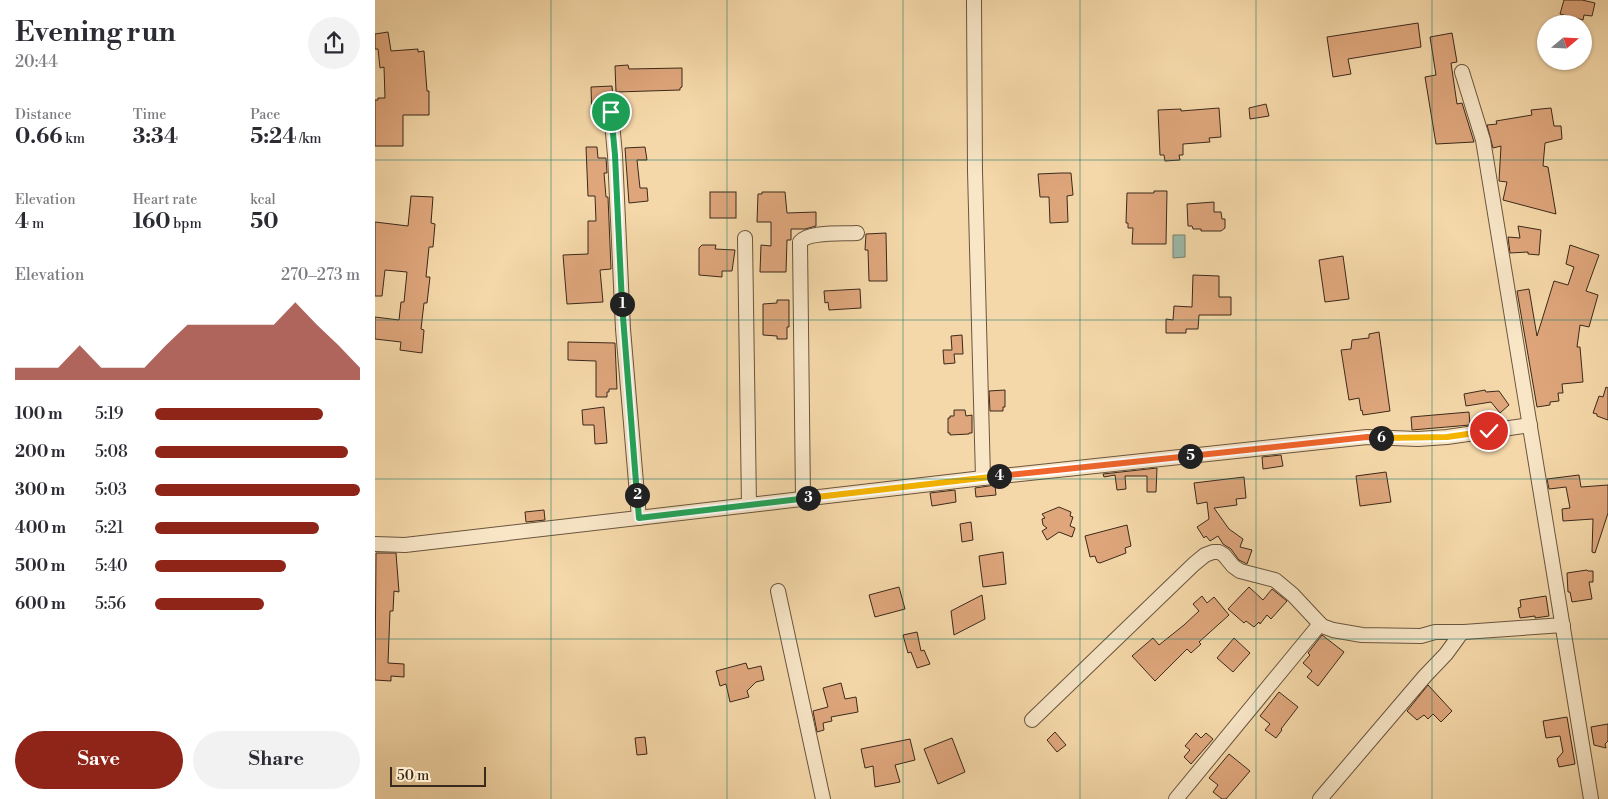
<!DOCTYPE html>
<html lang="en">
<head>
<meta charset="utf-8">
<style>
	:root { --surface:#fff; --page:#f2f2f3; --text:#2b2b33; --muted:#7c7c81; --accent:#8f2418 }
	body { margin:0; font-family:"Libre Bodoni",serif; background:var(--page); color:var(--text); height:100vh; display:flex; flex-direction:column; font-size:19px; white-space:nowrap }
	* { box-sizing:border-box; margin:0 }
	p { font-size:16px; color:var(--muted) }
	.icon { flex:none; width:28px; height:28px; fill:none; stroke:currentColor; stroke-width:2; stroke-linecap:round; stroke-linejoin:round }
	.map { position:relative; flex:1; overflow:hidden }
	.sheet { display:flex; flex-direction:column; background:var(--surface); width:375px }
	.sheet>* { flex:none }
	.needle { width:32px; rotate:71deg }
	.fabs { position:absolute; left:1162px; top:15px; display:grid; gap:10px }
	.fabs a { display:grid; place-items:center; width:55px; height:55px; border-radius:50%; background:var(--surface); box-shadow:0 1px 4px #0004; font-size:25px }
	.scale { position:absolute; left:15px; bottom:12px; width:96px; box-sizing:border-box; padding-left:5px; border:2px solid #3b291b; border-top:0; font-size:14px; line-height:18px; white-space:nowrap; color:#3b291b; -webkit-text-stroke:4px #f8e6c7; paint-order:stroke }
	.pin { position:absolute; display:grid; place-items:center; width:42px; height:42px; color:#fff; margin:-21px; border:2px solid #fff; border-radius:50%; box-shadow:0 1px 5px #0007 }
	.km { position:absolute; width:25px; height:25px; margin:-12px; border-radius:50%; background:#222; color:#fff; font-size:14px; line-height:25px; text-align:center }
	.round { display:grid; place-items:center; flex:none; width:52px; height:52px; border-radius:26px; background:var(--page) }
	.head { display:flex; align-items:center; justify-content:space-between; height:85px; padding:0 15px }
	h1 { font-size:28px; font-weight:700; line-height:38px }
	.metrics { display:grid; grid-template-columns:repeat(3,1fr); gap:8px; height:85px; padding:5px 15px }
	.metrics div { display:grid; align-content:center }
	.metrics b { font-size:21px; font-weight:700 }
	.metrics small { font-size:14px; font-weight:400 }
	.metrics p { font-size:14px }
	.chart { height:140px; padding:10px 15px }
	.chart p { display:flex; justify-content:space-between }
	.chart svg { width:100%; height:90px; margin-top:5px; fill:var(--accent); opacity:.7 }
	.primary-button { display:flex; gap:10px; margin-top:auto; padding:10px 15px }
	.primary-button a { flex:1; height:58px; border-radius:30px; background:var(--accent); color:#fff; font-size:20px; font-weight:700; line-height:58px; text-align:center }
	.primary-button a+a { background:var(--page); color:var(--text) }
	ul { padding:0 15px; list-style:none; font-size:16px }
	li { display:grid; grid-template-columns:80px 60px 1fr; align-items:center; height:38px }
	li i { height:12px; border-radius:6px; background:var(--accent) }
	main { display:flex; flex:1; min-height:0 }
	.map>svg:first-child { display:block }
	.water { fill:#9cbaa9; stroke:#758070 }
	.building { fill:#dfa67c; stroke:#3b291b }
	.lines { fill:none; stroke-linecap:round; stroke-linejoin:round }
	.street-casing { stroke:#6a553e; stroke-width:16 }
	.street { stroke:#f8e6c7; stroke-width:14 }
	.split-1-casing { stroke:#fff; stroke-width:10 }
	.split-2-casing { stroke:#fff; stroke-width:10 }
	.split-3-casing { stroke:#fff; stroke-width:10 }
	.split-4-casing { stroke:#fff; stroke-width:10 }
	.split-5-casing { stroke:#fff; stroke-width:10 }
	.split-6-casing { stroke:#fff; stroke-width:10 }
	.split-7-casing { stroke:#fff; stroke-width:10 }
	.split-1 { stroke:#22a559; stroke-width:6 }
	.split-2 { stroke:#22a559; stroke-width:6 }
	.split-3 { stroke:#22a559; stroke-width:6 }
	.split-4 { stroke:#f5b400; stroke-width:6 }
	.split-5 { stroke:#f0652b; stroke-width:6 }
	.split-6 { stroke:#f0652b; stroke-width:6 }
	.split-7 { stroke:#f5b400; stroke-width:6 }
	.grid { fill:none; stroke:#0f766e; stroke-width:1; stroke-opacity:0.55 }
</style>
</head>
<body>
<main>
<section class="sheet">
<div class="head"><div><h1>Evening run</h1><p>20:44</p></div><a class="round"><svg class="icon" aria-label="share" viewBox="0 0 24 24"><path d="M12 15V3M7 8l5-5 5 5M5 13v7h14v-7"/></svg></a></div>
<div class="metrics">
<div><p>Distance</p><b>0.66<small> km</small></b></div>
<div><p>Time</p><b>3:34</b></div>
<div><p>Pace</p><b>5:24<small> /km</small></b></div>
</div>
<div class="metrics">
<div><p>Elevation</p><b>4<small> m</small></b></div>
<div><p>Heart rate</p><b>160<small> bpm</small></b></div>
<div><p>kcal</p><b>50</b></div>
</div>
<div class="chart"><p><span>Elevation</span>270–273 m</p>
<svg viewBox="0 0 160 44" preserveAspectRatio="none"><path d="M0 44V38L10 38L20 38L30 27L40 38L50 38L60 38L70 27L80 17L90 17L100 17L110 17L120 17L130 6L140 17L150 27L160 38V44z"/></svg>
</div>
<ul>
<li><b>100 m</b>5:19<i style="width:82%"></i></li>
<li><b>200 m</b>5:08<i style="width:94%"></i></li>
<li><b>300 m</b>5:03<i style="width:100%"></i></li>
<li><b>400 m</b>5:21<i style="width:80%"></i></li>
<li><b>500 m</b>5:40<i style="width:64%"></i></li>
<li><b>600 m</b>5:56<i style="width:53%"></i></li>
</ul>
<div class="primary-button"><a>Save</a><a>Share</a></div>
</section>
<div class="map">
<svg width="1233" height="799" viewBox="0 0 1233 799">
	<rect width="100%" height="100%" fill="#f5d8a9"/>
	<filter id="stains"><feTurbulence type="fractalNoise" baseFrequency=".004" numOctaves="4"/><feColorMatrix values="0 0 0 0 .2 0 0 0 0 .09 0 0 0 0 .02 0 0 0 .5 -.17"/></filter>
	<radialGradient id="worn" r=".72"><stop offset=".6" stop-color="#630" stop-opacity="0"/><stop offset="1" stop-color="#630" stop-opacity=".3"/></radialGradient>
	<polygon class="water" points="798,235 810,235 810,257 798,258"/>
	<g class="building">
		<polygon points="1189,0 1207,0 1220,3 1217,16 1209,15 1208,20 1185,14"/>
		<polygon points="1043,23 1046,47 973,59 976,74 958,77 952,37"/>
		<polygon points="13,32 16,51 43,49 43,52 49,51 52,91 54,91 54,115 28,115 28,146 0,146 0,100 3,100 3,98 10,98 9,67 5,68 3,49 0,49 0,34"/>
		<polygon points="1077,33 1082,62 1076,63 1082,104 1087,103 1099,142 1061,144 1050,77 1061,75 1055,37"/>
		<polygon points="253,65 254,69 307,68 307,87 305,88 305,90 241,92 240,66"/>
		<polygon points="237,86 238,98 229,98 228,119 217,119 216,87"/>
		<polygon points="891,104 894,116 875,119 874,108"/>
		<polygon points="844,108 846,137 834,138 835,142 808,144 808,155 804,155 805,160 790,161 789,155 785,155 783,110 806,109 806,111"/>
		<polygon points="1176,108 1179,126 1186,126 1187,139 1170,143 1168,166 1173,167 1181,214 1128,200 1132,182 1124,181 1126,146 1118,148 1112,125 1122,124 1121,121 1157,115 1156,110"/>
		<polygon points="211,147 222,147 223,158 231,158 232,173 229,173 231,197 233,197 236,269 225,270 228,302 192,304 188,255 213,254 213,221 221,221 220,196 213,196"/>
		<polygon points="270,147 272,160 262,160 265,188 272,188 273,201 254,203 250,148"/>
		<polygon points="686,173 696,173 698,195 692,196 693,222 675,223 674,197 665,197 663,174"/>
		<polygon points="779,191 792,191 791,244 757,244 758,228 753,228 753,223 751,223 752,193 779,193"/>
		<rect x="335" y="192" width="26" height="26"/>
		<polygon points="387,192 410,192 412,213 441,212 441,226 430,229 416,229 416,240 412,240 411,272 385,272 386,245 396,246 396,222 382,222 383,194 387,194"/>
		<polygon points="36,196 58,197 56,223 60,224 58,247 54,247 51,277 55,277 52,303 49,303 46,329 49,330 47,353 25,350 26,342 0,339 0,317 24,320 26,302 29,302 32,272 10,270 7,296 0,296 0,222 33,226"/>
		<polygon points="839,202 839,212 846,212 847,219 850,219 850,228 846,231 826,231 826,229 818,229 817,226 813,226 812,204"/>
		<polygon points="1143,226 1166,230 1164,255 1153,254 1153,252 1135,253 1133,237 1145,238"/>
		<polygon points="511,233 512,281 494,281 493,250 490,250 491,234"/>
		<polygon points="327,245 341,245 340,249 360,250 357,271 347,271 347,277 324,275 324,248"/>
		<polygon points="1195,245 1224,255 1211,291 1223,295 1214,327 1205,325 1202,347 1205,347 1208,382 1187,384 1188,393 1183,393 1184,401 1175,402 1175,405 1162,407 1142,291 1154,289 1162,336 1179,281 1193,285 1199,267 1191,264"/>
		<polygon points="968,256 974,299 950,302 944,260"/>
		<polygon points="818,275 844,276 844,297 856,297 856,315 824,315 823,329 811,329 811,333 791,333 791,319 798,320 799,306 817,307"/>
		<polygon points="485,289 486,308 454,310 453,302 450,303 449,291"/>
		<polygon points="402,300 414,300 414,327 412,327 412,339 402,339 402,336 388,335 388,304 402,303"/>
		<polygon points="1004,332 1015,411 988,415 987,410 986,411 984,398 974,400 966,350 976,349 977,340 994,338 994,334"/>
		<polygon points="587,335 588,354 579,354 580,363 569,364 568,350 577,350 576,336"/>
		<polygon points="193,342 240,343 242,389 234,389 234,392 232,392 232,397 221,397 221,361 193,360"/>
		<polygon points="1231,387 1233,388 1233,420 1222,416 1222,414 1218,413 1224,396 1228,397"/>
		<polygon points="630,390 630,407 628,407 628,411 615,411 614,391"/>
		<polygon points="1110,390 1111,392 1124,391 1134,405 1125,413 1116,402 1091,406 1089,394"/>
		<polygon points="229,407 232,443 220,444 219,425 208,425 207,410"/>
		<polygon points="579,410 590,410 591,416 597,415 597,433 594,433 594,434 575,435 575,433 573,433 573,418 575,418 575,416 579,416"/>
		<polygon points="1094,412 1095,425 1037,430 1036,417"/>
		<polygon points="906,455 908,466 888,469 887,457"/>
		<polygon points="782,468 781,492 772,492 772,476 750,476 751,489 742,490 740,475 729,477 728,474"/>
		<polygon points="1011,472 1016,502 985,506 981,476"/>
		<polygon points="1204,475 1206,487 1233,485 1233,513 1220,553 1217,552 1218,519 1188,521 1187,509 1195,508 1191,487 1174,489 1172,479"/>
		<polygon points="869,477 871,498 861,499 862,505 839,508 854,529 868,539 865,547 877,550 872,564 864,560 856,549 848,544 843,536 835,541 831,536 829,538 822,527 834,519 832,502 822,504 819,483"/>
		<polygon points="620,485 621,495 601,497 600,488"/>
		<polygon points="580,490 581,502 557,506 555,493"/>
		<polygon points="684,507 696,512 695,516 698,517 695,526 700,528 697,537 684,532 672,540 667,531 672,528 668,525 667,519 670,518 667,514"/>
		<polygon points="169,510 170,520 151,522 150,512"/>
		<polygon points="596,522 598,540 587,542 585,524"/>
		<polygon points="752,525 756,546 750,548 751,553 725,563 722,562 720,556 715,557 710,536"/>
		<polygon points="628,552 631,584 608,587 604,556"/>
		<polygon points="1,553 21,553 24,592 19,591 18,611 15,611 13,663 29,664 29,677 16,676 16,681 0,680"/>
		<polygon points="1212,570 1213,571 1218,571 1218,582 1214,582 1217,599 1197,602 1195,592 1193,592 1192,573"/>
		<polygon points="524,587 530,609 500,617 494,595"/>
		<polygon points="874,587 888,600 897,589 912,601 896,619 892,615 885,624 884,622 879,627 871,621 869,623 853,609"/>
		<polygon points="607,595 610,619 579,635 576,611"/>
		<polygon points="827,596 832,603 839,597 854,615 824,642 826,644 816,653 812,649 780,681 757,656 778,638 784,645 809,625 824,611 818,604"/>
		<polygon points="1171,596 1174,616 1160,618 1160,616 1145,618 1143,608 1146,607 1145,600"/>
		<polygon points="542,632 546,651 549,650 555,664 542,668 536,652 533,653 528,635"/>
		<polygon points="947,635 969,652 943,686 932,677 937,671 928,663 935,655 933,653"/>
		<polygon points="859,638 875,653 858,672 842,658"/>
		<polygon points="371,663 373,669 386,666 389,680 381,682 372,691 374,697 355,702 351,684 345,686 341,671"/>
		<polygon points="466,683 470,699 481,697 483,712 456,717 457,721 448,723 449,730 442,732 438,711 453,707 448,688"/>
		<polygon points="1053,685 1077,711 1066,722 1058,714 1053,719 1049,715 1042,720 1032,711"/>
		<polygon points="904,692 923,707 906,729 907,730 901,738 890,730 895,724 885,716"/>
		<polygon points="1192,717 1200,764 1184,767 1182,759 1188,752 1185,736 1171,738 1168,721"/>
		<polygon points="1233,724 1233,741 1230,744 1231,748 1219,745 1216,727"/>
		<polygon points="680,732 691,745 682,752 672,740"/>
		<polygon points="821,733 826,738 831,733 838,739 816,764 809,757 815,750 810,746"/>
		<polygon points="270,737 272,754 262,755 260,738"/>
		<polygon points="577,738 590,772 563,784 549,749"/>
		<polygon points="535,739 540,760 520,765 525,782 500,787 498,766 490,768 486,749"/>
		<polygon points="854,754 875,771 851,799 847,799 838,792 843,785 834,778"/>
	</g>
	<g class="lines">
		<defs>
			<g id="street">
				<polyline points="599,0 600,171 608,478"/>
				<polyline points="1087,72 1108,140 1216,799"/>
				<polyline points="236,112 240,155 248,329 264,518"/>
				<polyline points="370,238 374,505"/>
				<path d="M428,499L425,242C434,231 468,234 482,233"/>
				<polyline points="0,544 30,545 608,478 992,437 1043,439 1072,437 1155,425"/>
				<polyline points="403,591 448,799"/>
				<polyline points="657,720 819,564 830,555 838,552 844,552 849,555 858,566 865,571 900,580 918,595 947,626 958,630 987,635 1046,636 1060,632 1089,632 1188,625"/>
				<polyline points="801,799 945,624"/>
				<polyline points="945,799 1050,676 1071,654 1087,632"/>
			</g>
		</defs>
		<use href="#street" class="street-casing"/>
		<use href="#street" class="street"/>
	</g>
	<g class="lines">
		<defs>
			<polyline id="split-1" points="236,112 240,155 247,304"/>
			<polyline id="split-2" points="247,304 262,495"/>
			<polyline id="split-3" points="262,495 264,518 433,498"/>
			<polyline id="split-4" points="433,498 624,476"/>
			<polyline id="split-5" points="624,476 815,456"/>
			<polyline id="split-6" points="815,456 992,437 1006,438"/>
			<polyline id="split-7" points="1006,438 1072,437 1114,431"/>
		</defs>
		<use href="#split-1" class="split-1-casing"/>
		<use href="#split-2" class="split-2-casing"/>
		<use href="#split-3" class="split-3-casing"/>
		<use href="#split-4" class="split-4-casing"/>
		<use href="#split-5" class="split-5-casing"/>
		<use href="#split-6" class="split-6-casing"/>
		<use href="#split-7" class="split-7-casing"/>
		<use href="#split-1" class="split-1"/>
		<use href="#split-2" class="split-2"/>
		<use href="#split-3" class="split-3"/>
		<use href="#split-4" class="split-4"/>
		<use href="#split-5" class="split-5"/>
		<use href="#split-6" class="split-6"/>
		<use href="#split-7" class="split-7"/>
	</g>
	<path class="grid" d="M176,0V799M352,0V799M528,0V799M705,0V799M881,0V799M1057,0V799M0,160H1233M0,320H1233M0,479H1233M0,639H1233"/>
	<rect width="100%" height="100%" filter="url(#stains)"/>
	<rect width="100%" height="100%" fill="url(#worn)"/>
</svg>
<div class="fabs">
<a><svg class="needle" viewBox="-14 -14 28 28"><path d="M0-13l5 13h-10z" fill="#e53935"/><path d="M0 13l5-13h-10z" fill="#7c7c81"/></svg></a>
</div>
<div class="scale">50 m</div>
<div class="pin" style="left:236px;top:112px;background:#1e9e55"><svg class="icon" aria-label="arrive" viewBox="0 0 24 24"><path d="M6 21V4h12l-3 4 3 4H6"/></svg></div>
<div class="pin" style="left:1114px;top:431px;background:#d93025"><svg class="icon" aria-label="check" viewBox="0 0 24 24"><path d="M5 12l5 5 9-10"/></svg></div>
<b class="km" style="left:247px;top:304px">1</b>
<b class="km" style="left:262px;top:495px">2</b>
<b class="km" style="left:433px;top:498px">3</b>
<b class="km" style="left:624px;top:476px">4</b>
<b class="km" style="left:815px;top:456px">5</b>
<b class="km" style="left:1006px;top:438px">6</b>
</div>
</main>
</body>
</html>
